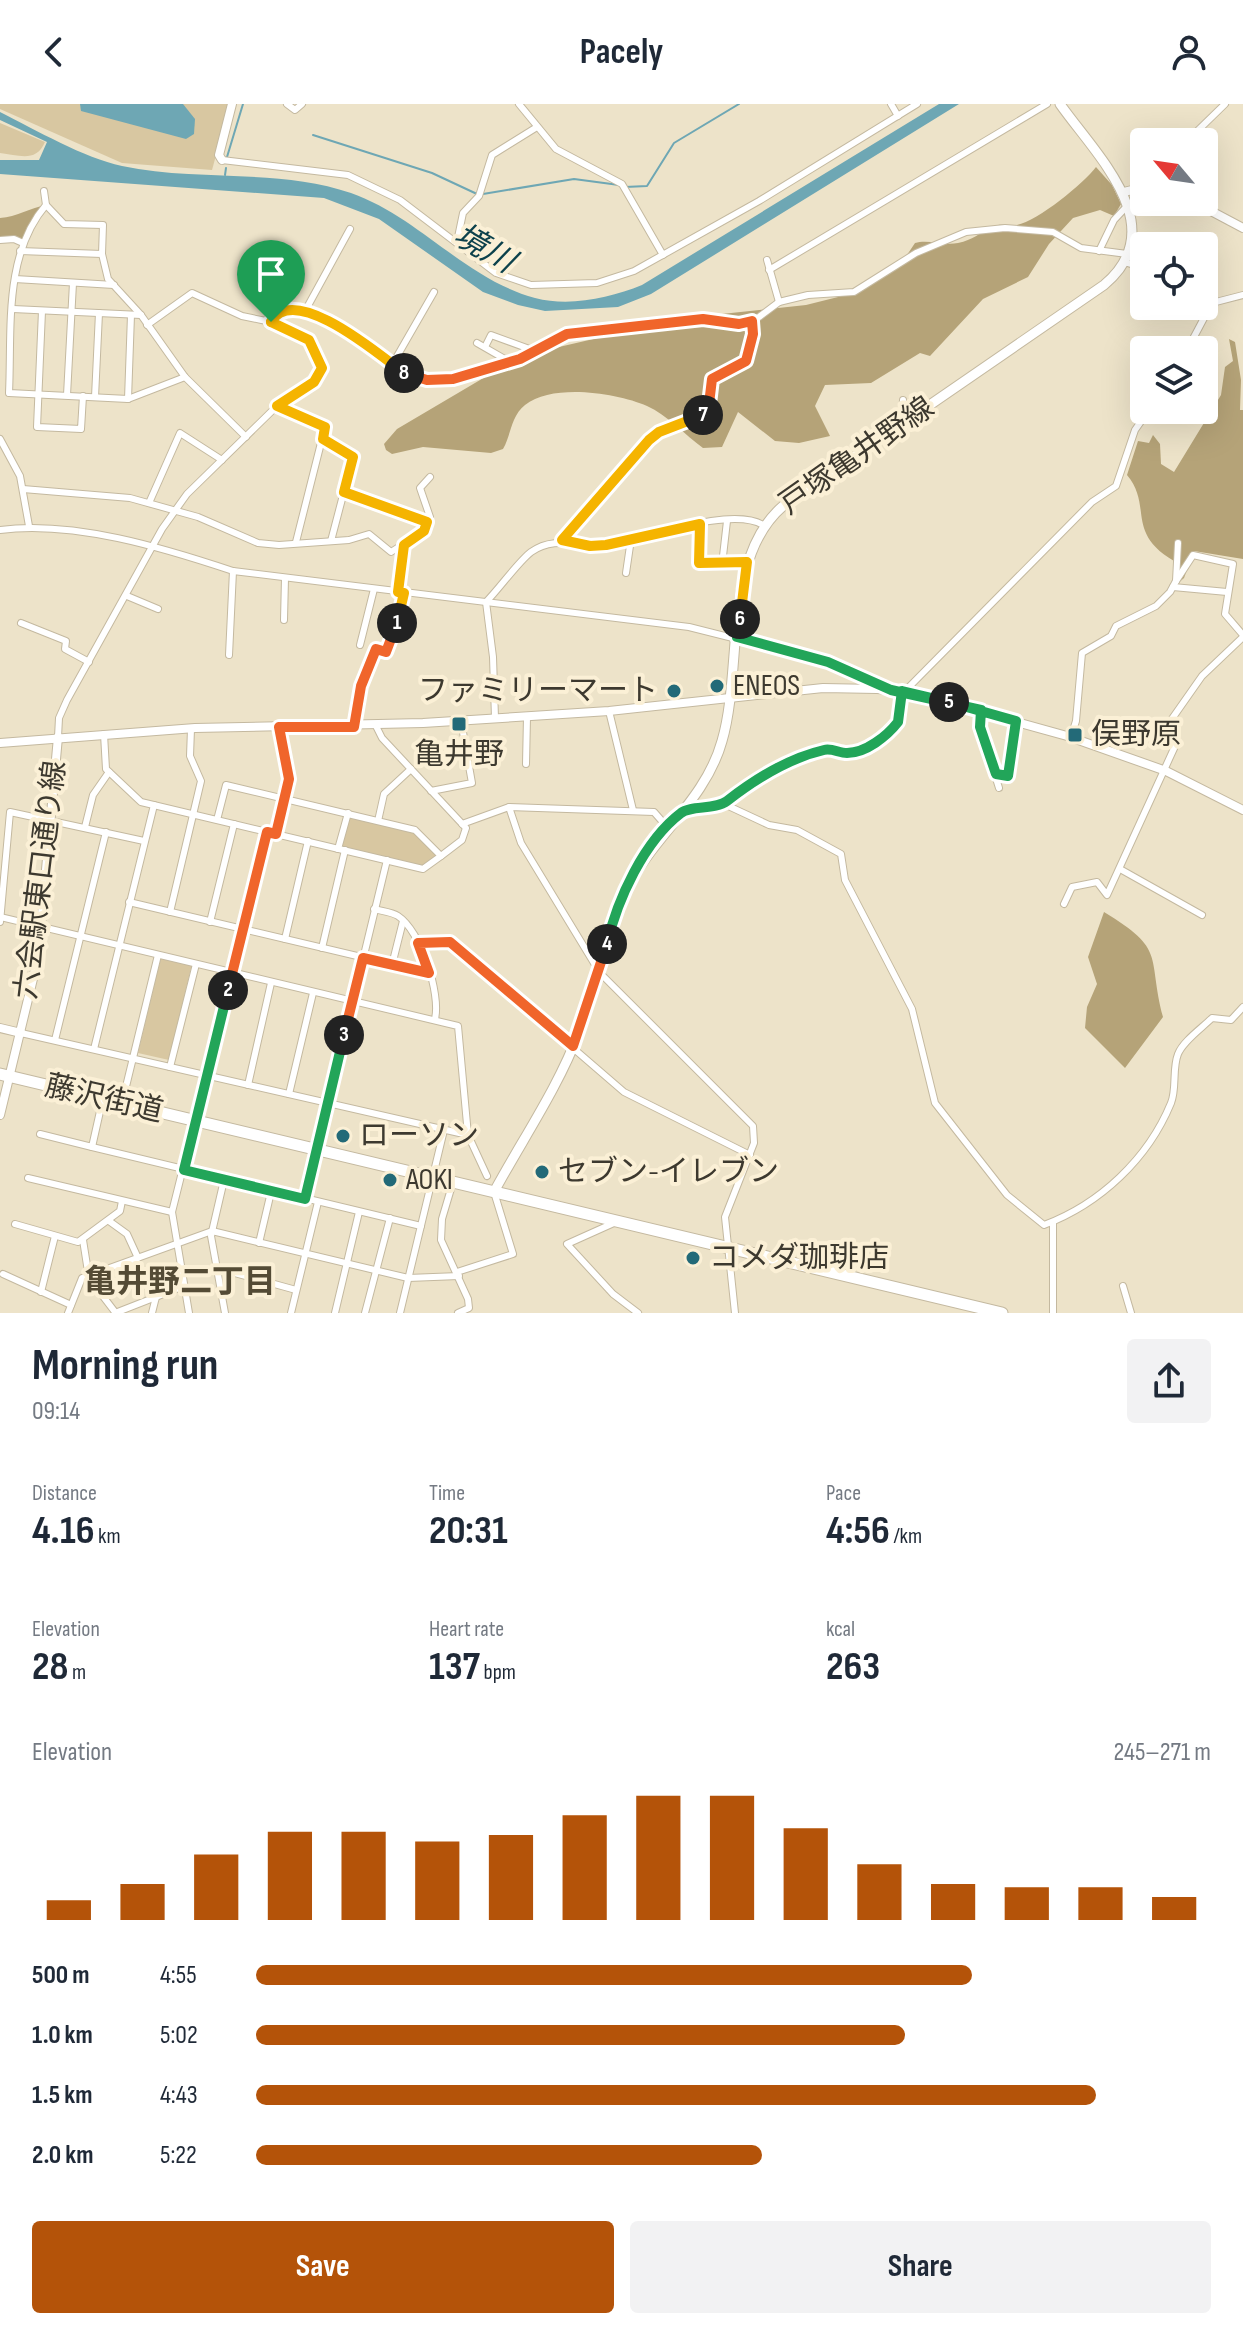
<!DOCTYPE html>
<html lang="en">
<head>
<meta charset="utf-8">
<style>
	:root { --surface:#fff; --page:#f2f2f3; --text:#1f2937; --muted:#747a83; --accent:#b45309 }
	body { margin:0; font-family:"Sofia Sans Condensed","Noto Sans JP",sans-serif; background:var(--page); color:var(--text); height:100vh; display:flex; flex-direction:column; font-size:30px; white-space:nowrap }
	* { box-sizing:border-box; margin:0 }
	p { font-size:26px; color:var(--muted) }
	.icon { flex:none; width:44px; height:44px; fill:none; stroke:currentColor; stroke-width:2; stroke-linecap:round; stroke-linejoin:round }
	.map { position:relative; height:1209px; overflow:hidden }
	.panel { display:flex; flex-direction:column; background:var(--surface); flex:1 }
	.panel>* { flex:none }
	.needle { width:52px; rotate:299deg }
	.controls { position:absolute; left:1130px; top:24px; display:grid; gap:16px }
	.controls a { display:grid; place-items:center; width:88px; height:88px; border-radius:8px; background:var(--surface); box-shadow:0 8px 32px #0002; font-size:40px }
	.pin { position:absolute; display:grid; place-items:center; width:68px; height:68px; color:#fff; margin:-82px -34px; border-radius:50% 50% 50% 0; rotate:-45deg; box-shadow:0 0 8px #0007 }
	.pin .icon { rotate:45deg }
	.km { position:absolute; width:40px; height:40px; margin:-20px; border-radius:50%; background:#222; color:#fff; font-size:22px; line-height:40px; text-align:center }
	.round { display:grid; place-items:center; flex:none; width:84px; height:84px; border-radius:8px; background:var(--page) }
	.head { display:flex; align-items:center; justify-content:space-between; height:136px; padding:0 32px }
	h1 { font-size:44px; font-weight:700; line-height:60px }
	.stats { display:grid; grid-template-columns:repeat(3,1fr); gap:12px; height:136px; padding:8px 32px }
	.stats div { display:grid; align-content:center }
	.stats b { font-size:40px; font-weight:700 }
	.stats small { font-size:22px; font-weight:400 }
	.stats p { font-size:22px }
	.chart { height:224px; padding:16px 32px }
	.chart p { display:flex; justify-content:space-between }
	.chart svg { width:100%; height:144px; margin-top:8px; stroke:var(--accent); stroke-width:6 }
	.action { display:flex; gap:16px; margin-top:auto; padding:16px 32px }
	.action a { flex:1; height:92px; border-radius:8px; background:var(--accent); color:#fff; font-size:32px; font-weight:700; line-height:92px; text-align:center }
	.action a+a { background:var(--page); color:var(--text) }
	ul { padding:0 32px; list-style:none; font-size:26px }
	li { display:grid; grid-template-columns:128px 96px 1fr; align-items:center; height:60px }
	li i { height:20px; border-radius:10px; background:var(--accent) }
	header { display:flex; justify-content:space-between; align-items:center; height:104px; padding:0 32px; background:var(--surface); font-size:36px; font-weight:700 }
	.map>svg:first-child { display:block }
	.green { fill:#d8c7a1 }
	.forest { fill:#b5a378 }
	.water { fill:#6ea7b4 }
	.lines { fill:none; stroke-linecap:round; stroke-linejoin:round }
	.stream { stroke:#6ea7b4; stroke-width:2 }
	.minor-casing { stroke:#c4b9a0; stroke-width:8 }
	.tertiary-casing { stroke:#c4b9a0; stroke-width:10 }
	.secondary-casing { stroke:#c4b9a0; stroke-width:11 }
	.trunk-casing { stroke:#c4b9a0; stroke-width:13 }
	.minor { stroke:#fff; stroke-width:6 }
	.tertiary { stroke:#fff; stroke-width:8 }
	.secondary { stroke:#fff; stroke-width:9 }
	.trunk { stroke:#fff; stroke-width:11 }
	.split-1-casing { stroke:#fff; stroke-width:16 }
	.split-2-casing { stroke:#fff; stroke-width:16 }
	.split-3-casing { stroke:#fff; stroke-width:16 }
	.split-4-casing { stroke:#fff; stroke-width:16 }
	.split-5-casing { stroke:#fff; stroke-width:16 }
	.split-6-casing { stroke:#fff; stroke-width:16 }
	.split-7-casing { stroke:#fff; stroke-width:16 }
	.split-8-casing { stroke:#fff; stroke-width:16 }
	.split-9-casing { stroke:#fff; stroke-width:16 }
	.split-1 { stroke:#f5b400; stroke-width:10 }
	.split-2 { stroke:#f0652b; stroke-width:10 }
	.split-3 { stroke:#22a559; stroke-width:10 }
	.split-4 { stroke:#f0652b; stroke-width:10 }
	.split-5 { stroke:#22a559; stroke-width:10 }
	.split-6 { stroke:#22a559; stroke-width:10 }
	.split-7 { stroke:#f5b400; stroke-width:10 }
	.split-8 { stroke:#f0652b; stroke-width:10 }
	.split-9 { stroke:#f5b400; stroke-width:10 }
	.poi-dot { fill:#236a78; stroke:#fbf0d6; stroke-width:3 }
	.labels { text-anchor:middle; dominant-baseline:central; stroke-width:8; stroke-linejoin:round; paint-order:stroke }
	.street-label { font-size:30px; fill:#3d392f; stroke:#fbf0d6 }
	.poi-label { font-size:30px; fill:#3d392f; stroke:#fbf0d6; text-anchor:start }
	.water-label { font-size:32px; font-style:italic; fill:#0d424c; stroke:#fbf0d6 }
	.neighbourhood-label { font-size:32px; font-weight:bold; fill:#544b35; stroke:#fbf0d6 }
</style>
</head>
<body>
<header><svg class="icon" aria-label="back" viewBox="0 0 24 24"><path d="M15 5l-7 7 7 7"/></svg>Pacely<svg class="icon" aria-label="person" viewBox="0 0 24 24"><circle cx="12" cy="8" r="4"/><path d="M4 21q1-7 8-7t8 7"/></svg></header>
<div class="map">
<svg width="1243" height="1209" viewBox="0 0 1243 1209">
	<rect width="100%" height="100%" fill="#ede3c9"/>
	<g class="green">
		<polygon points="0,0 227,0 229,4 212,66 122,59 0,5"/>
		<path d="M0,19L45,38C36,59 19,51 0,49Z"/>
		<polygon points="349,712 414,729 437,751 422,762 341,743"/>
		<polygon points="161,853 192,860 169,956 138,949"/>
	</g>
	<g class="forest">
		<path d="M1096,63L1112,81L1121,100L1114,112L1100,106L1073,114L1049,140L1028,173L983,195L930,252L920,249L871,279L825,281L815,302L830,332L799,339L775,337L738,308L722,343L703,344C685,331 667,311 647,302C617,289 553,279 525,301C511,312 511,331 503,345L491,349L423,343L392,350L386,346L384,340L397,325L497,266L517,263L546,246L684,214L806,201L858,188L903,157L915,139C928,135 944,142 958,139C973,136 979,129 992,123C999,119 1008,122 1017,121C1038,117 1084,79 1096,63Z"/>
		<path d="M46,101L23,139L0,136V114C17,113 29,104 46,101Z"/>
		<path d="M1229,235L1235,238L1241,276L1240,306H1243V455L1194,447L1184,474L1177,480L1174,457C1125,428 1153,402 1127,371L1138,337L1149,339L1153,331L1160,340L1161,360L1174,368L1221,291L1225,263L1233,257Z"/>
		<path d="M1104,808C1167,846 1147,851 1163,913L1125,964L1085,924L1087,903L1097,880L1088,853Z"/>
	</g>
	<g class="water">
		<polygon points="80,0 183,0 195,15 194,30 186,35 81,7"/>
		<path d="M939,0H959L651,190L618,203L545,207L518,201L483,188L379,115L324,94L0,70V56H39L47,38L0,16V8C36,26 84,54 122,62C197,78 279,64 351,89C419,113 465,175 535,194C570,203 610,194 642,181Z"/>
	</g>
	<g class="lines">
		<g class="stream">
			<polyline points="313,31 432,69 477,90"/>
			<polyline points="227,53 243,0"/>
			<polyline points="225,71 226,64"/>
			<polyline points="625,83 647,82 674,39 739,0"/>
			<polyline points="483,90 574,75 619,81"/>
		</g>
		<defs>
			<g id="minor">
				<polyline points="287,0 295,6 302,0"/>
				<polyline points="519,0 556,45 622,80 663,151"/>
				<polyline points="891,0 898,12"/>
				<polyline points="1186,38 1225,0"/>
				<polyline points="222,56 348,71 400,96 496,169 531,181 597,179 634,167 759,97 917,0"/>
				<path d="M44,87L46,101C3,151 12,227 9,289L128,295L185,273"/>
				<polyline points="46,101 64,120 103,121 102,150"/>
				<polyline points="0,136 14,135 23,139"/>
				<polyline points="457,138 463,109 479,92 492,51 537,23"/>
				<polyline points="20,147 102,150 108,175 141,211 185,273 246,333"/>
				<polyline points="1099,147 1114,116 1128,101"/>
				<polyline points="767,156 779,198"/>
				<polyline points="1124,158 1144,164"/>
				<polyline points="769,166 1047,0"/>
				<polyline points="15,175 114,181"/>
				<polyline points="13,205 141,211"/>
				<polyline points="42,207 37,323 81,325 83,292"/>
				<polyline points="304,209 350,125"/>
				<polyline points="147,221 192,189 242,212 271,218"/>
				<polyline points="477,239 510,258"/>
				<polyline points="485,243 491,231 535,247"/>
				<polyline points="1187,246 1212,199 1243,191"/>
				<polyline points="392,261 434,188"/>
				<polyline points="67,291 73,179"/>
				<polyline points="95,293 99,209"/>
				<polyline points="128,295 131,211"/>
				<polyline points="277,302 325,323 296,438"/>
				<polyline points="901,320 903,296"/>
				<polyline points="0,335 20,372 29,422"/>
				<polyline points="323,335 353,353 331,437"/>
				<polyline points="23,385 130,394 198,413 258,439 279,441 349,436 369,430 391,448 424,427 430,413 420,384 430,373"/>
				<polyline points="344,388 427,418"/>
				<polyline points="149,399 180,329 222,356"/>
				<polyline points="700,420 699,459 747,458"/>
				<path d="M0,426C73,416 164,444 233,467L689,523L828,558L889,585"/>
				<polyline points="562,436 654,332 703,311 709,300 712,275 746,257 753,230 752,217"/>
				<polyline points="723,452 727,417"/>
				<polyline points="626,469 631,435"/>
				<polyline points="1176,477 1193,451 1233,460 1225,510 1243,531"/>
				<polyline points="1173,483 1227,488"/>
				<polyline points="398,488 404,441"/>
				<polyline points="127,492 158,505"/>
				<polyline points="284,516 285,474"/>
				<polyline points="21,519 66,537 65,545 89,558"/>
				<polyline points="360,541 374,485"/>
				<polyline points="229,551 233,467"/>
				<polyline points="905,587 1092,398 1116,382 1135,326 1149,306"/>
				<polyline points="981,606 980,623 999,684"/>
				<polyline points="609,607 633,706"/>
				<path d="M495,614L493,553L486,498C499,485 518,458 531,448C556,430 581,445 608,440C645,434 732,402 763,421"/>
				<polyline points="376,622 382,634 466,724 462,736 441,752"/>
				<polyline points="354,623 361,582 376,545 386,548 404,489"/>
				<polyline points="104,630 106,665 141,698 423,765 441,752 415,726 226,681 217,716"/>
				<polyline points="58,633 59,614 67,596 162,425 187,390 277,302 320,270 322,264 309,236 271,218 279,209 304,209 334,219 406,270 440,277 520,255 567,230 703,215 739,220 759,213 779,198 808,191 854,188 916,149 966,128 1005,124 1053,128 1081,144 1127,150"/>
				<polyline points="1071,633 1076,617 1082,549 1111,532 1116,522 1156,502 1170,488 1176,477 1178,439"/>
				<polyline points="526,660 527,613"/>
				<polyline points="996,670 1008,672 1016,617"/>
				<polyline points="431,687 472,679 461,617"/>
				<path d="M724,700L769,721L797,726L841,750L845,776L912,905L935,999L1007,1091L1044,1121C1100,1100 1148,1055 1171,999C1177,984 1172,965 1178,950C1183,937 1202,924 1212,914L1231,916L1243,903"/>
				<polyline points="509,703 521,739 600,869 753,1022 754,1039 725,1113 735,1209"/>
				<polyline points="684,706 724,700 741,684 823,646 855,649 879,636 898,618 902,587"/>
				<polyline points="378,717 384,690 411,665"/>
				<polyline points="462,720 509,703 654,708 668,724"/>
				<polyline points="85,723 93,691 109,668"/>
				<polyline points="276,730 289,675 279,623"/>
				<polyline points="338,745 348,709"/>
				<polyline points="1120,765 1202,811"/>
				<polyline points="129,798 429,869"/>
				<polyline points="1064,800 1072,783 1097,778 1107,791 1176,640 1169,619 1202,572 1243,533"/>
				<path d="M374,805C381,807 392,808 398,812C421,827 441,890 435,915"/>
				<polyline points="170,808 201,677 190,652 191,625"/>
				<polyline points="0,813 458,922 468,1031 487,1072"/>
				<polyline points="0,818 10,708 144,737"/>
				<polyline points="210,818 234,720"/>
				<polyline points="285,835 308,737"/>
				<polyline points="418,839 450,838 624,988 750,1051"/>
				<polyline points="322,844 345,746"/>
				<polyline points="392,861 403,817"/>
				<polyline points="21,929 468,1031"/>
				<polyline points="55,936 106,728"/>
				<polyline points="94,945 154,701"/>
				<polyline points="170,963 196,860"/>
				<polyline points="248,981 271,879"/>
				<polyline points="289,990 313,889"/>
				<polyline points="122,999 158,851"/>
				<polyline points="40,1030 92,1043 103,994"/>
				<polyline points="92,1043 421,1122"/>
				<polyline points="28,1074 172,1108"/>
				<polyline points="224,1076 211,1132 225,1209"/>
				<polyline points="453,1078 442,1115 441,1136 468,1195 469,1204 458,1209"/>
				<polyline points="305,1095 387,756"/>
				<polyline points="109,1117 127,1130 138,1154"/>
				<polyline points="616,1118 567,1140 613,1190 638,1209"/>
				<polyline points="15,1120 78,1138 120,1107 122,1097"/>
				<polyline points="83,1136 89,1174 115,1208"/>
				<polyline points="259,1139 271,1088"/>
				<polyline points="220,1165 296,1186"/>
				<polyline points="457,1168 513,1150 494,1088"/>
				<polyline points="3,1170 71,1201"/>
				<polyline points="1123,1182 1131,1209"/>
				<polyline points="41,1188 55,1132"/>
				<polyline points="68,1209 82,1174 212,1127 408,1174 459,1172"/>
				<polyline points="115,1209 184,1182"/>
				<polyline points="152,1209 156,1193"/>
				<polyline points="189,1209 172,1108 267,728"/>
				<polyline points="291,1209 318,1098"/>
				<polyline points="335,1209 359,1108"/>
				<polyline points="365,1209 390,1114"/>
				<polyline points="400,1209 444,1026"/>
				<polyline points="1053,1209 1053,1118"/>
			</g>
			<g id="tertiary">
				<polyline points="222,56 219,51 232,0"/>
				<polyline points="1124,88 1144,83"/>
				<polyline points="1194,98 1243,124"/>
				<polyline points="0,639 195,624 423,619 609,607 823,584 877,585 905,587 1067,632 1166,667 1243,706"/>
				<polyline points="0,924 21,929"/>
				<polyline points="0,1011 38,854 58,633"/>
			</g>
			<path id="secondary" d="M494,1088C522,1036 558,984 579,928C598,881 604,829 627,784C654,732 706,695 722,637C743,566 722,454 783,402L1104,181C1174,123 1095,50 1060,0"/>
			<polyline id="trunk" points="0,970 1002,1209"/>
		</defs>
		<use href="#minor" class="minor-casing"/>
		<use href="#tertiary" class="tertiary-casing"/>
		<use href="#secondary" class="secondary-casing"/>
		<use href="#trunk" class="trunk-casing"/>
		<use href="#minor" class="minor"/>
		<use href="#tertiary" class="tertiary"/>
		<use href="#secondary" class="secondary"/>
		<use href="#trunk" class="trunk"/>
	</g>
	<g class="lines">
		<defs>
			<polyline id="split-1" points="271,218 309,236 322,264 314,278 277,302 325,323 323,335 353,353 344,388 427,418 424,427 404,441 398,488 404,489 397,519"/>
			<polyline id="split-2" points="228,886 267,728 276,730 289,675 279,623 354,623 361,582 376,545 386,548 397,519"/>
			<polyline id="split-3" points="228,886 184,1066 305,1095 344,931"/>
			<polyline id="split-4" points="344,931 363,854 429,869 418,839 450,838 573,942 607,840"/>
			<path id="split-5" d="M607,840C617,796 644,737 681,709C691,701 715,706 727,697C754,676 789,654 824,646C832,644 839,649 847,649C866,649 887,632 898,618L902,587L949,598"/>
			<polyline id="split-6" points="740,515 737,533 828,558 891,586 981,606 980,623 996,670 1008,672 1016,617 949,598"/>
			<polyline id="split-7" points="703,311 659,328 649,336 562,436 590,442 606,441 700,420 699,459 747,458 740,515"/>
			<polyline id="split-8" points="404,269 427,276 453,275 520,255 567,230 703,215 739,220 752,217 753,230 746,257 712,275 709,300 703,311"/>
			<path id="split-9" d="M271,218C294,177 382,253 404,269"/>
		</defs>
		<use href="#split-1" class="split-1-casing"/>
		<use href="#split-2" class="split-2-casing"/>
		<use href="#split-3" class="split-3-casing"/>
		<use href="#split-4" class="split-4-casing"/>
		<use href="#split-5" class="split-5-casing"/>
		<use href="#split-6" class="split-6-casing"/>
		<use href="#split-7" class="split-7-casing"/>
		<use href="#split-8" class="split-8-casing"/>
		<use href="#split-9" class="split-9-casing"/>
		<use href="#split-1" class="split-1"/>
		<use href="#split-2" class="split-2"/>
		<use href="#split-3" class="split-3"/>
		<use href="#split-4" class="split-4"/>
		<use href="#split-5" class="split-5"/>
		<use href="#split-6" class="split-6"/>
		<use href="#split-7" class="split-7"/>
		<use href="#split-8" class="split-8"/>
		<use href="#split-9" class="split-9"/>
	</g>
	<g class="poi-dot">
		<circle cx="717" cy="582" r="8"/>
		<circle cx="674" cy="587" r="8"/>
		<rect x="451" y="612" width="16" height="16" rx="4"/>
		<rect x="1067" y="623" width="16" height="16" rx="4"/>
		<circle cx="343" cy="1032" r="8"/>
		<circle cx="542" cy="1068" r="8"/>
		<circle cx="390" cy="1076" r="8"/>
		<circle cx="693" cy="1154" r="8"/>
	</g>
	<g class="labels">
		<g class="street-label">
			<text transform="translate(857 352) rotate(-35)">戸塚亀井野線</text>
			<text transform="translate(41 776) rotate(-83)">六会駅東口通り線</text>
			<text transform="translate(104 995) rotate(13)">藤沢街道</text>
		</g>
		<g class="poi-label">
			<text x="733" y="582">ENEOS</text>
			<text x="658" y="587" text-anchor="end">ファミリーマート</text>
			<text x="1091" y="631">俣野原</text>
			<text x="459" y="651" text-anchor="middle">亀井野</text>
			<text x="359" y="1032">ローソン</text>
			<text x="558" y="1068">セブン-イレブン</text>
			<text x="406" y="1076">AOKI</text>
			<text x="709" y="1154">コメダ珈琲店</text>
		</g>
		<g class="water-label">
			<text transform="translate(484 145) rotate(30)">境川</text>
		</g>
		<g class="neighbourhood-label">
			<text x="180" y="1178">亀井野二丁目</text>
		</g>
	</g>
</svg>
<div class="controls">
<a><svg class="needle" viewBox="-14 -14 28 28"><path d="M0-13l5 13h-10z" fill="#e53935"/><path d="M0 13l5-13h-10z" fill="#747a83"/></svg></a>
<a><svg class="icon" aria-label="locate" viewBox="0 0 24 24"><circle cx="12" cy="12" r="6"/><path d="M12 2v4M12 18v4M2 12h4M18 12h4"/></svg></a>
<a><svg class="icon" aria-label="layers" viewBox="0 0 24 24"><path d="M12 4l9 5-9 5-9-5zM3 14l9 5 9-5"/></svg></a>
</div>
<div class="pin" style="left:271px;top:218px;background:#1e9e55"><svg class="icon" aria-label="arrive" viewBox="0 0 24 24"><path d="M6 21V4h12l-3 4 3 4H6"/></svg></div>
<b class="km" style="left:397px;top:519px">1</b>
<b class="km" style="left:228px;top:886px">2</b>
<b class="km" style="left:344px;top:931px">3</b>
<b class="km" style="left:607px;top:840px">4</b>
<b class="km" style="left:949px;top:598px">5</b>
<b class="km" style="left:740px;top:515px">6</b>
<b class="km" style="left:703px;top:311px">7</b>
<b class="km" style="left:404px;top:269px">8</b>
</div>
<section class="panel">
<div class="head"><div><h1>Morning run</h1><p>09:14</p></div><a class="round"><svg class="icon" aria-label="share" viewBox="0 0 24 24"><path d="M12 15V3M7 8l5-5 5 5M5 13v7h14v-7"/></svg></a></div>
<div class="stats">
<div><p>Distance</p><b>4.16<small> km</small></b></div>
<div><p>Time</p><b>20:31</b></div>
<div><p>Pace</p><b>4:56<small> /km</small></b></div>
</div>
<div class="stats">
<div><p>Elevation</p><b>28<small> m</small></b></div>
<div><p>Heart rate</p><b>137<small> bpm</small></b></div>
<div><p>kcal</p><b>263</b></div>
</div>
<div class="chart"><p><span>Elevation</span>245–271 m</p>
<svg viewBox="0 0 160 44" preserveAspectRatio="none"><path d="M5 44V38M15 44V33M25 44V24M35 44V17M45 44V17M55 44V20M65 44V18M75 44V12M85 44V6M95 44V6M105 44V16M115 44V27M125 44V33M135 44V34M145 44V34M155 44V37"/></svg>
</div>
<ul>
<li><b>500 m</b>4:55<i style="width:75%"></i></li>
<li><b>1.0 km</b>5:02<i style="width:68%"></i></li>
<li><b>1.5 km</b>4:43<i style="width:88%"></i></li>
<li><b>2.0 km</b>5:22<i style="width:53%"></i></li>
</ul>
<div class="action"><a>Save</a><a>Share</a></div>
</section>
</body>
</html>
